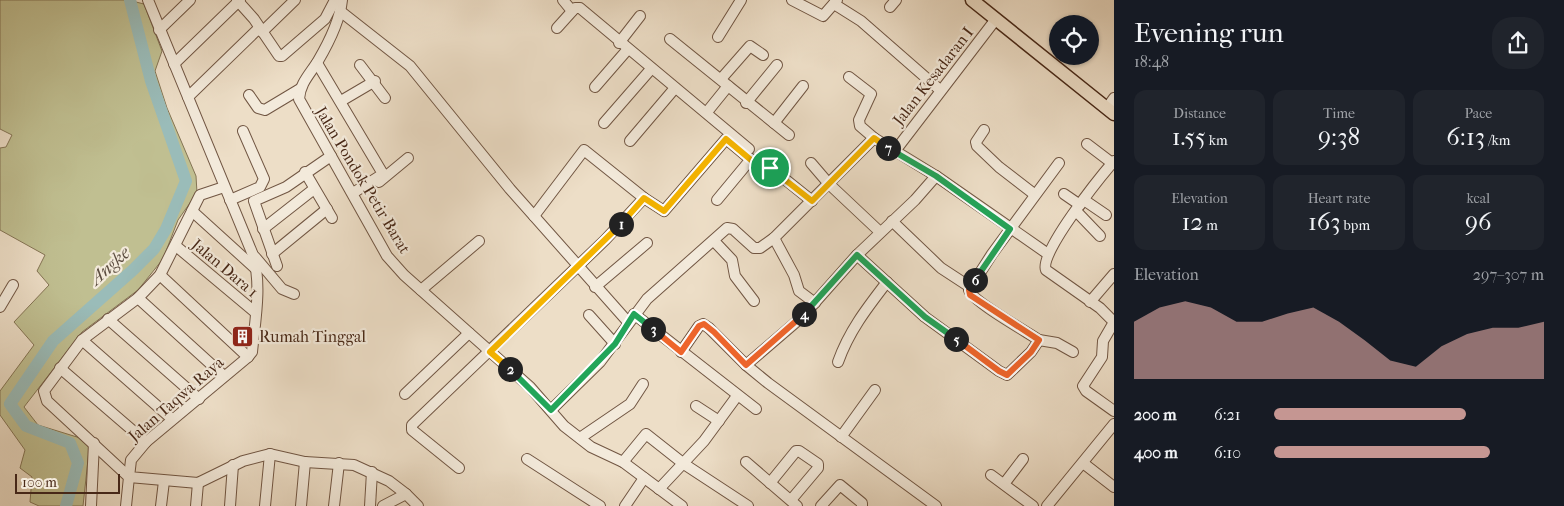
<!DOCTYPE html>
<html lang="en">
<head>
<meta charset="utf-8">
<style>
	:root { --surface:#171b24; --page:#20242c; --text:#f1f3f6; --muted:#9ea1a6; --accent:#c59692 }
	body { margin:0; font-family:"IM FELL French Canon",serif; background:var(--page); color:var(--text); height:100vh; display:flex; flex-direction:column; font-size:19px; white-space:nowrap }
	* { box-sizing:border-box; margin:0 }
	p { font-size:16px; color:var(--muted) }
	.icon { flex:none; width:28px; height:28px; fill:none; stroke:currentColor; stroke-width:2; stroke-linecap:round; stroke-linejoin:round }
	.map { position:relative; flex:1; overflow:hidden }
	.details { display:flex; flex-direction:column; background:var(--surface); width:450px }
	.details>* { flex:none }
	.buttons { position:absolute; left:1049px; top:15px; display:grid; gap:10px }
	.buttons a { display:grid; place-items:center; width:50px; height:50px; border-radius:50%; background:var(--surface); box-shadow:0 1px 4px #0004; font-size:25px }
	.scale { position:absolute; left:15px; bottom:12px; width:105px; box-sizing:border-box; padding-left:5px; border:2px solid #482817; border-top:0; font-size:14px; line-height:18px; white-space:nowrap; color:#482817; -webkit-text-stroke:4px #f3eadb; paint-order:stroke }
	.pin { position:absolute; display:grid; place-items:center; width:42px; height:42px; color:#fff; margin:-21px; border:2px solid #fff; border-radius:50%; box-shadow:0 1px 5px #0007 }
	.km { position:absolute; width:25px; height:25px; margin:-12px; border-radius:50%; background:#222; color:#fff; font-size:14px; line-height:25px; text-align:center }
	.round { display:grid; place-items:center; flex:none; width:52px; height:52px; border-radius:20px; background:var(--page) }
	.overview { display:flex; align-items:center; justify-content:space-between; height:85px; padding:0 20px }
	h1 { font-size:28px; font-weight:600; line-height:38px }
	.figures { display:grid; grid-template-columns:repeat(3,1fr); gap:8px; height:85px; padding:5px 20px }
	.figures div { display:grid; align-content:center; border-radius:12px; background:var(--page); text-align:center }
	.figures b { font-size:25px; font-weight:600 }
	.figures small { font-size:14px; font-weight:400 }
	.figures p { font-size:14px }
	.chart { height:140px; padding:10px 20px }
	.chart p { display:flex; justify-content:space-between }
	.chart svg { width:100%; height:90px; margin-top:5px; fill:var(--accent); opacity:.7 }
	ul { padding:0 20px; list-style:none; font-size:16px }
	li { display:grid; grid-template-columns:80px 60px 1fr; align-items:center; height:38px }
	li i { height:12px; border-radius:6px; background:var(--accent) }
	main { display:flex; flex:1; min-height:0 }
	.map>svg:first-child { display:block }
	.green { fill:#c0bf91; stroke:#847454 }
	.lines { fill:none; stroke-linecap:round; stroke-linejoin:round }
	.river { stroke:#9abcb9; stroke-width:12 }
	.minor-casing { stroke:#715643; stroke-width:12 }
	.major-casing { stroke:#482817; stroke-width:15 }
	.minor { stroke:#f3eadb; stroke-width:10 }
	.major { stroke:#eddec7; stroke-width:12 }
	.split-1-casing { stroke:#fff; stroke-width:10 }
	.split-2-casing { stroke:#fff; stroke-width:10 }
	.split-3-casing { stroke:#fff; stroke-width:10 }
	.split-4-casing { stroke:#fff; stroke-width:10 }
	.split-5-casing { stroke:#fff; stroke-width:10 }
	.split-6-casing { stroke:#fff; stroke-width:10 }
	.split-7-casing { stroke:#fff; stroke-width:10 }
	.split-8-casing { stroke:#fff; stroke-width:10 }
	.split-1 { stroke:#f5b400; stroke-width:6 }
	.split-2 { stroke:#f5b400; stroke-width:6 }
	.split-3 { stroke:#22a559; stroke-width:6 }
	.split-4 { stroke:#f0652b; stroke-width:6 }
	.split-5 { stroke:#22a559; stroke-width:6 }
	.split-6 { stroke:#f0652b; stroke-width:6 }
	.split-7 { stroke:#22a559; stroke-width:6 }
	.split-8 { stroke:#f5b400; stroke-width:6 }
	.labels { text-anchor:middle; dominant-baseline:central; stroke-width:4.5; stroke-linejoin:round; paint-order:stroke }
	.street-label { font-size:16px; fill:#482817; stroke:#f3eadb }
	.poi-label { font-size:16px; fill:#482817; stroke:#f3eadb; text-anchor:start }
	.water-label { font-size:18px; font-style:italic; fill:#5c4d40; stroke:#f3eadb }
</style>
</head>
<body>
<main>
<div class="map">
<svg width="1114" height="506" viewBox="0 0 1114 506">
	<rect width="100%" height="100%" fill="#eddec7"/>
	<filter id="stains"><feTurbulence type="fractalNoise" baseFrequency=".004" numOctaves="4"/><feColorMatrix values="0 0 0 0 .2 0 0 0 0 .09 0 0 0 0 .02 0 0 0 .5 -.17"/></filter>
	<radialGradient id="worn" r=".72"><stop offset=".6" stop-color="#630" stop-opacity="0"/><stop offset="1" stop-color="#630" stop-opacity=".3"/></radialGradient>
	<polygon class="green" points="0,0 128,0 144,4 162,51 155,71 167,108 196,176 197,193 178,220 163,259 138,290 82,332 24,407 38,425 90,441 83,506 39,506 30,502 32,477 20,468 25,450 0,415 0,391 34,345 14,322 49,285 37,271 45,255 0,230 0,148 6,147 12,135 0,129"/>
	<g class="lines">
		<polyline class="river" points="66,506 78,463 70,443 26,426 10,404 53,341 133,270 154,249 166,229 186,181 151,81 130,0"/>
		<defs>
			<g id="minor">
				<path d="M148,0L253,255C262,285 255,321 252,352L248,357L146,442L131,460L129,477L198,483L243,461L270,454L305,462L354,465L389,481L406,494L418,506"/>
				<polyline points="237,0 254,19 279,56 282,56 325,19 335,0"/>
				<path d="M342,0C340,20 328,44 318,61C310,74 300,83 299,99L387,256L404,275L530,387L564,426L591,447L623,462L682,506"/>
				<polyline points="563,0 572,11"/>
				<polyline points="792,0 823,16 837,0"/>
				<polyline points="834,4 861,21 940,90"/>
				<polyline points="890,7 896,0"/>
				<polyline points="340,11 410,66 510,189 628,322"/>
				<polyline points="557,28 575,8 580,8 749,149"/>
				<polyline points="159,30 190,0"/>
				<polyline points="262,32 295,0"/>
				<polyline points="718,37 741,0"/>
				<polyline points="670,39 789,135"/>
				<polyline points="619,43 640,16"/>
				<polyline points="317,63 383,174 353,193"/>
				<polyline points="174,64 240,0"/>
				<polyline points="360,65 385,98"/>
				<polyline points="849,77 871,94 859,120 860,126 874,138 936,176 1048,254"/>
				<polyline points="721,79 750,46 763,55"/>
				<polyline points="595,87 628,49"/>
				<polyline points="249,95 258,108 265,110 300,89"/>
				<polyline points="188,97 259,28"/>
				<polyline points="341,101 375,81"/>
				<polyline points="746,103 777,65"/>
				<polyline points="1107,108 1114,98"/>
				<polyline points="707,112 728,86"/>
				<polyline points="604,123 651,69"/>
				<polyline points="774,123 803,86"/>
				<polyline points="984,130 976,142 977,146 999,167 1034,194"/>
				<polyline points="630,141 675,88"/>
				<polyline points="1087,144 1112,163"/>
				<polyline points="895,151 996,19"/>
				<path d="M1114,161C1101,176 1038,254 1046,270L1100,308L1114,322L1103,341L1102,357L1083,386L1086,391L1114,411"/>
				<polyline points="811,163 829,184 880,232"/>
				<polyline points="766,164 812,201"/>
				<polyline points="305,172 332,218"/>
				<polyline points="379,182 408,158"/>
				<polyline points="1064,194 1080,205"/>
				<polyline points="230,200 260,187 264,179 243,131"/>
				<polyline points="717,200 751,159"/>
				<polyline points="1084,200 1106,215"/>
				<polyline points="192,211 256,269"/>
				<polyline points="1076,211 1100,236"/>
				<polyline points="534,216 584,150 644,198"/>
				<polyline points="892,221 941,268 970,287"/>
				<polyline points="263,229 314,189"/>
				<polyline points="774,238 794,275 799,291 815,303"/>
				<polyline points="714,241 732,260 735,276 754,301"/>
				<polyline points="176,246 256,313"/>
				<polyline points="272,254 327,209"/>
				<path d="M857,255L925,317L999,371L1007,375L1031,352L1039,340C1027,332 972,301 969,290L992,254L1059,163"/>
				<polyline points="255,257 282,289 294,294"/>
				<polyline points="277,266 254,201 286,187 331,156"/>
				<polyline points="160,275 248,357"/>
				<polyline points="595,287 647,243"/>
				<polyline points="421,290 479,241"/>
				<polyline points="138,298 224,376"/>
				<polyline points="1090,302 1114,274"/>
				<polyline points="0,307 13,285"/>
				<polyline points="634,314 756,409"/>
				<polyline points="589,315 615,344"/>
				<polyline points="108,319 199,399"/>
				<polyline points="82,340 172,419"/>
				<polyline points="1039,340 1057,343 1073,352"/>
				<polyline points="681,352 699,326 703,324 709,328 746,365 768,383 936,506"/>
				<path d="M838,362C849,331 867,308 887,282"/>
				<polyline points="746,365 802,317 857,255 915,200 936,176"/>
				<polyline points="60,368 146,442"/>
				<polyline points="405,394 469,333"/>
				<polyline points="696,406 719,421"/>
				<polyline points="551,410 600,362 647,299 727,228 733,229 754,248 760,248 774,238 874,138"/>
				<polyline points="841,437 875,390"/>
				<polyline points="580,438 630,404 643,384"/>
				<polyline points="527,459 600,506"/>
				<polyline points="623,462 646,434 684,464 748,506"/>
				<polyline points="746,462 797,506"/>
				<polyline points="1083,463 1114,487"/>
				<polyline points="459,468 412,430 412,425 605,240 644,198 664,211 726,139 763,170 770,167"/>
				<polyline points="991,475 1033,506"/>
				<polyline points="770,483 796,451 799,451 818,464 818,468 791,500"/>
				<polyline points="1004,484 1023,459"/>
				<polyline points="659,489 704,441 737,396"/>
				<polyline points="91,506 94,443"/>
				<polyline points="126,506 129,477 47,401 44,391 82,340 138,298 160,275 200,195 224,187"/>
				<polyline points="161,506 164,481"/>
				<polyline points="196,506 198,483"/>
				<polyline points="230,506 233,465"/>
				<polyline points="265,506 270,454"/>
				<polyline points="301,506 305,462"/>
				<polyline points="334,506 339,463"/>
				<polyline points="370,506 372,472"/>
				<polyline points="383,506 406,494"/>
				<polyline points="625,506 644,478"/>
				<polyline points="821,506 840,485 862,503 862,506"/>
				<polyline points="1047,506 1114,424"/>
			</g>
			<polyline id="major" points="972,0 1114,114"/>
		</defs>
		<use href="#minor" class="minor-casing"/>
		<use href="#major" class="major-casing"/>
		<use href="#minor" class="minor"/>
		<use href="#major" class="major"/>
	</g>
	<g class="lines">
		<defs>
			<polyline id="split-1" points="621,224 644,198 664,211 726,139 763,170 770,168"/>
			<polyline id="split-2" points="510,369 490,352 621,224"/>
			<polyline id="split-3" points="510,369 551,410 615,344 634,314 653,329"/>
			<polyline id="split-4" points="653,329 681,352 699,326 704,324 714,332 746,365 804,314"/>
			<polyline id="split-5" points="804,314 857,255 925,317 956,339"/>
			<polyline id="split-6" points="956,339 999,371 1007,375 1031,352 1039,340 970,295 969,290 975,280"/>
			<polyline id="split-7" points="888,148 936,176 1010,229 975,280"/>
			<polyline id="split-8" points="770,168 812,201 874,138 888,148"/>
		</defs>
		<use href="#split-1" class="split-1-casing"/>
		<use href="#split-2" class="split-2-casing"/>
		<use href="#split-3" class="split-3-casing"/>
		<use href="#split-4" class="split-4-casing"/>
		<use href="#split-5" class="split-5-casing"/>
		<use href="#split-6" class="split-6-casing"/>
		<use href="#split-7" class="split-7-casing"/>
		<use href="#split-8" class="split-8-casing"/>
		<use href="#split-1" class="split-1"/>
		<use href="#split-2" class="split-2"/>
		<use href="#split-3" class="split-3"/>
		<use href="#split-4" class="split-4"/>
		<use href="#split-5" class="split-5"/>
		<use href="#split-6" class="split-6"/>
		<use href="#split-7" class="split-7"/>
		<use href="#split-8" class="split-8"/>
	</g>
	<defs>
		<symbol id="building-square" viewBox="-11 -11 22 22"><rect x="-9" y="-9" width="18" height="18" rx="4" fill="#8f2418" stroke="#f3eadb"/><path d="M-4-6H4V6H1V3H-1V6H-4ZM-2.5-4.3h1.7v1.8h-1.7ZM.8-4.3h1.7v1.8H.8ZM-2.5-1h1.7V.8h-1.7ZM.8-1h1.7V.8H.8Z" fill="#fff"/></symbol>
	</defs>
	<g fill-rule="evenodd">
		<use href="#building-square" x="230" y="324" width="25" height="25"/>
	</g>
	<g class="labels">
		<g class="street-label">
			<text transform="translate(933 76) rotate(-52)">Jalan Kesadaran I</text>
			<text transform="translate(363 180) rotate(59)">Jalan Pondok Petir Barat</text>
			<text transform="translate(225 268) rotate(40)">Jalan Dara 1</text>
			<text transform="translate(176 399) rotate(-41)">Jalan Taqwa Raya</text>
		</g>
		<g class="poi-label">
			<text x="259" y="336">Rumah Tinggal</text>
		</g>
		<g class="water-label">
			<text transform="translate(110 266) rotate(-42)">Angke</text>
		</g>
	</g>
	<rect width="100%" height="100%" filter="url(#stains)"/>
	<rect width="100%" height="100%" fill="url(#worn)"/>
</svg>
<div class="buttons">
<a><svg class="icon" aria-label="locate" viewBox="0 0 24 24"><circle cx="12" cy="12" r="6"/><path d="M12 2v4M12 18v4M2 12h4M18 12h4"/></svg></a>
</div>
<div class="scale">100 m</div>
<div class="pin" style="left:770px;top:168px;background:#1e9e55"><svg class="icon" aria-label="arrive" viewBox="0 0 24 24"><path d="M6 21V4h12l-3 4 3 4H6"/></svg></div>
<b class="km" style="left:621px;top:224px">1</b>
<b class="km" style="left:510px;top:369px">2</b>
<b class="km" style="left:653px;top:329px">3</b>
<b class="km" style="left:804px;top:314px">4</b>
<b class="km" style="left:956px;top:339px">5</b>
<b class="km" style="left:975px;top:280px">6</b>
<b class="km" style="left:888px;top:148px">7</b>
</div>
<section class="details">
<div class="overview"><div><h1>Evening run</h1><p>18:48</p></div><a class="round"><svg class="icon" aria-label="share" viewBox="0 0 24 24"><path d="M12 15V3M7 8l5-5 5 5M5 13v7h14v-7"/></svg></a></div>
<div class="figures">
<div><p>Distance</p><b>1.55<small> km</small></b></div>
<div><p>Time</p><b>9:38</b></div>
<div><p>Pace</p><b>6:13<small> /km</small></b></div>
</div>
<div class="figures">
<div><p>Elevation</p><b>12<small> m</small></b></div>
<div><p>Heart rate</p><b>163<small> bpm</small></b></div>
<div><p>kcal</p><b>96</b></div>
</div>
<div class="chart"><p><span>Elevation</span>297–307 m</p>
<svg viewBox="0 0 160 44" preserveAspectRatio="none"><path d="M0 44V16L10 9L20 6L30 9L40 16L50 16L60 12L70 9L80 16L90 25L100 35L110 38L120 28L130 22L140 19L150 19L160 16V44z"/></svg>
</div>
<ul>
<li><b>200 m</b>6:21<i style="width:71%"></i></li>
<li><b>400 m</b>6:10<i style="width:80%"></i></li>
</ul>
</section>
</main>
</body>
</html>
